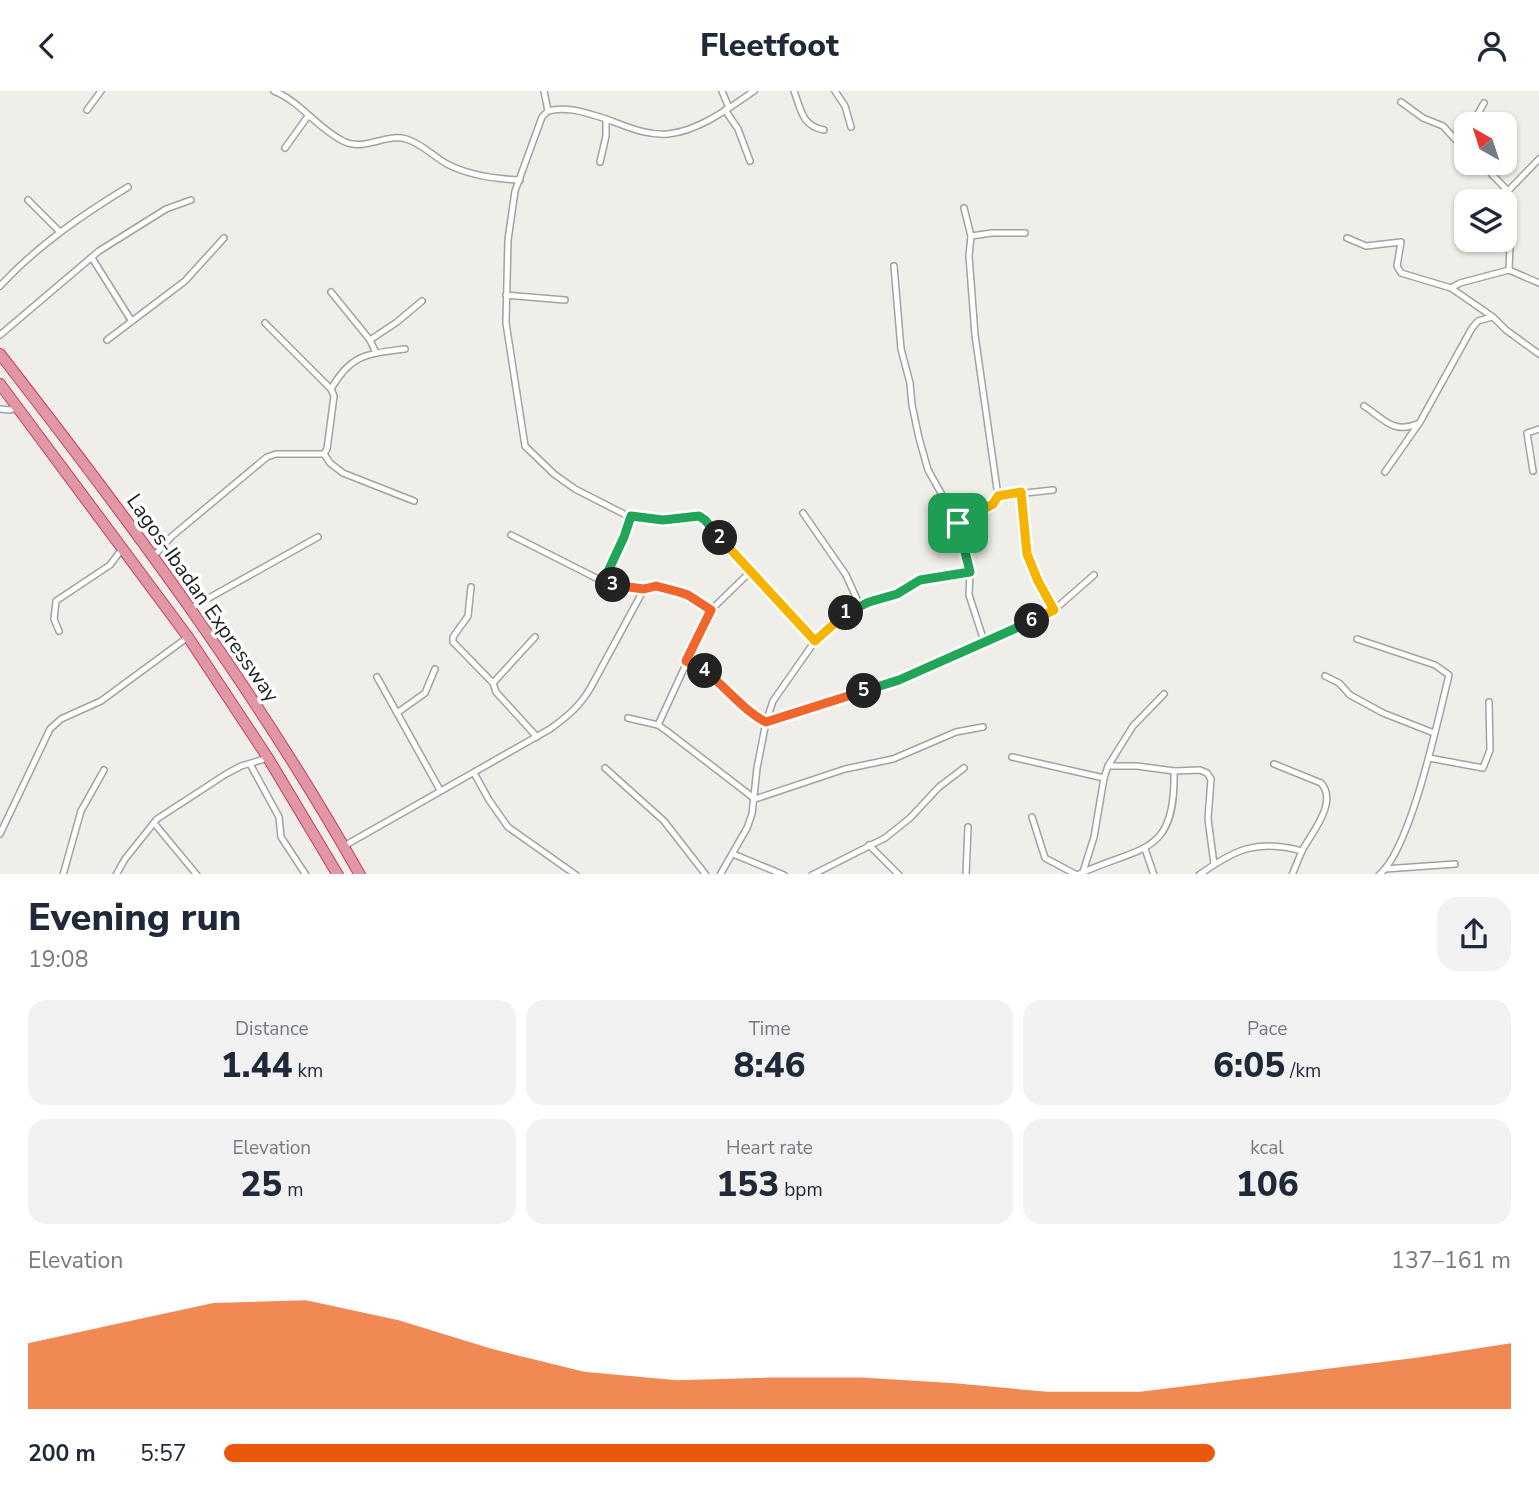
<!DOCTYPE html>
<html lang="en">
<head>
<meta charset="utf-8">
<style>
	:root { --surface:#fff; --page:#f2f2f3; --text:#1f2937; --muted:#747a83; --accent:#ea580c }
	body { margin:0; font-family:"Nunito Sans",sans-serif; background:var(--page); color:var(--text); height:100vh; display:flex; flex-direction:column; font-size:26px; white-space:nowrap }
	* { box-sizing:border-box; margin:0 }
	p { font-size:23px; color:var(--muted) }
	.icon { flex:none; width:38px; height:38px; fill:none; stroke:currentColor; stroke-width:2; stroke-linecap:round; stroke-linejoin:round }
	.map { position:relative; height:783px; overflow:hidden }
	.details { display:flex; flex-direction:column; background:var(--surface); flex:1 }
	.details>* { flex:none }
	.needle { width:46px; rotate:321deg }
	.buttons { position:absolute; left:1454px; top:21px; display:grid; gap:14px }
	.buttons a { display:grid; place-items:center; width:63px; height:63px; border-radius:14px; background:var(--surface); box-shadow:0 2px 5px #0004; font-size:35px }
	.pin { position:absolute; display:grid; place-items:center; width:60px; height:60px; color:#fff; margin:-30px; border-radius:14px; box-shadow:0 4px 10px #0006 }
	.km { position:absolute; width:35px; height:35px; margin:-18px; border-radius:50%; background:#222; color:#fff; font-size:19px; line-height:35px; text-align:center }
	.round { display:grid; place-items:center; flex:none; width:74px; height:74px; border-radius:21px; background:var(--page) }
	.head { display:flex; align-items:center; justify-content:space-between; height:119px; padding:0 28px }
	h1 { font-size:38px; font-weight:800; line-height:52px }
	.figures { display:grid; grid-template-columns:repeat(3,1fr); gap:10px; height:119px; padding:7px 28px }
	.figures div { display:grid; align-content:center; border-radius:18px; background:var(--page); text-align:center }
	.figures b { font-size:35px; font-weight:800 }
	.figures small { font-size:19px; font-weight:400 }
	.figures p { font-size:19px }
	.chart { height:196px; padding:14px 28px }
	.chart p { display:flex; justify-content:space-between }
	.chart svg { width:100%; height:126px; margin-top:7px; fill:var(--accent); opacity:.7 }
	ul { padding:0 28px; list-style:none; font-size:23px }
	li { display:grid; grid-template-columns:112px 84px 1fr; align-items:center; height:52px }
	li i { height:18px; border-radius:9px; background:var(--accent) }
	header { display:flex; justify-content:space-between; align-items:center; height:91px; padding:0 28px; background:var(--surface); font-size:32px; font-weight:800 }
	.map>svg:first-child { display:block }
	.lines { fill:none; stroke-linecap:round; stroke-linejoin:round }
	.minor-casing { stroke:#a2a2a2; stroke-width:8 }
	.motorway-casing { stroke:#cb3869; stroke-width:12 }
	.minor { stroke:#fff; stroke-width:5 }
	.motorway { stroke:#e098a5; stroke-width:10 }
	.split-1-casing { stroke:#fff; stroke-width:14 }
	.split-2-casing { stroke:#fff; stroke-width:14 }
	.split-3-casing { stroke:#fff; stroke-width:14 }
	.split-4-casing { stroke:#fff; stroke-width:14 }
	.split-5-casing { stroke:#fff; stroke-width:14 }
	.split-6-casing { stroke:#fff; stroke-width:14 }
	.split-7-casing { stroke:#fff; stroke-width:14 }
	.split-8-casing { stroke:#fff; stroke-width:14 }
	.split-1 { stroke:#22a559; stroke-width:9 }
	.split-2 { stroke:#f5b400; stroke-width:9 }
	.split-3 { stroke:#22a559; stroke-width:9 }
	.split-4 { stroke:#f0652b; stroke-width:9 }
	.split-5 { stroke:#f0652b; stroke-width:9 }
	.split-6 { stroke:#22a559; stroke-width:9 }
	.split-7 { stroke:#f5b400; stroke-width:9 }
	.split-8 { stroke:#f5b400; stroke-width:9 }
	.labels { text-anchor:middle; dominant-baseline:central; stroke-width:7; stroke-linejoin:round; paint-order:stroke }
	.street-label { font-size:21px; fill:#212121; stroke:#fff }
</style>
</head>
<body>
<header><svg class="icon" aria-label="back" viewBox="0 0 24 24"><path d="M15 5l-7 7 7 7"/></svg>Fleetfoot<svg class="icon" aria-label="person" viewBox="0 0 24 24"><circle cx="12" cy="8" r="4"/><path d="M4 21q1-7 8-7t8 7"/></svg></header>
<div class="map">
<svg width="1539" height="784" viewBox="0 0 1539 784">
	<rect width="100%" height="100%" fill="#f0eee8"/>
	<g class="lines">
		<defs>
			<g id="minor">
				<path d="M274,0C301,11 317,37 343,50C365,61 385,42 406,48C421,52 433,65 447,73C468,84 496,88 520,89"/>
				<polyline points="544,0 548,20"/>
				<polyline points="722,0 729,17"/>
				<path d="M754,0C729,17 699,40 668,43C644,45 622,33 600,26C583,21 566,15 548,20L542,26L515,100L508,149L506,232L525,355L554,383L575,398L626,424L663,429L699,425L705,429L815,550"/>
				<path d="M794,0C801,19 802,35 824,39"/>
				<polyline points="835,0 845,15 851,36"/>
				<polyline points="1401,11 1423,27 1443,35 1466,60"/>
				<polyline points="87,19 101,0"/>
				<polyline points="725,19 738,38 750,70"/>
				<polyline points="1472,33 1484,12"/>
				<polyline points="1461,53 1466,44"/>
				<polyline points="285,57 308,25"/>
				<polyline points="600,71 606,45 606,28"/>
				<polyline points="1481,72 1508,100 1511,128 1509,179 1460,192 1451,197 1493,226 1506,239 1539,263"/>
				<polyline points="1508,100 1539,68"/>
				<polyline points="28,109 60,141"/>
				<polyline points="971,145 992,142 1025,142"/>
				<polyline points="1347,147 1366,155 1401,151 1397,175 1401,182 1451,197"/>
				<polyline points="92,167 131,229"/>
				<polyline points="894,175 901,258 910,292 912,314 919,347 928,379 958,432 970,481 969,504 984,550"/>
				<polyline points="1509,179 1539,192"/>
				<path d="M0,195C37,155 82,124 128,96"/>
				<polyline points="331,201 370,249 376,262"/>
				<polyline points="506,204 565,209"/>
				<polyline points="265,232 331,298 334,305 327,358 324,363"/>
				<polyline points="0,244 99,160 166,118 191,109"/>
				<polyline points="107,249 185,190 224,147"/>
				<polyline points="370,249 397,231 422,210"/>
				<path d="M331,298C351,263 367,263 405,258"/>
				<path d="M1364,315C1384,328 1393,343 1417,333"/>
				<polyline points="0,318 9,319 17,317"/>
				<polyline points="324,363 330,372 343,382 414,410"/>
				<polyline points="1533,380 1527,342 1539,338"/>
				<polyline points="1385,381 1420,331 1472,237 1478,230 1492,226"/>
				<polyline points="1021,401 1027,463 1038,490 1054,519"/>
				<polyline points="998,405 1053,399"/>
				<polyline points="803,422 846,484 860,515"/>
				<polyline points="958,432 995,412 998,405 975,244 969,165 971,145 964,117"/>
				<polyline points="511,444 606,492 644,498 656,495 679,501 688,504 711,519"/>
				<polyline points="153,466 171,446 267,366 276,363 324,363"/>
				<polyline points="603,491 624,446 631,425"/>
				<polyline points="471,496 468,525 453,546 453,551 493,592"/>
				<polyline points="191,517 318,446"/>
				<polyline points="59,540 54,528 56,510 110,474 122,458"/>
				<polyline points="535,546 493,592 496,601 537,646"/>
				<path d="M1357,548L1435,574L1449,584C1438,628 1411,758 1379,784"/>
				<polyline points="686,570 720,591 754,624 766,631 899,589 984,550 1013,539 1054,519 1094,484"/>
				<polyline points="1325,585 1339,592 1350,604 1383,622 1434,642"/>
				<polyline points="377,586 440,699"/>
				<polyline points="397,622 425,602 435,578"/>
				<polyline points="628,627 658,634 668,641 755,708"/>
				<polyline points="658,634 711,519 751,480"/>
				<polyline points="1012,666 1104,687"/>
				<polyline points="1429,667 1483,677 1490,659 1489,611"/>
				<polyline points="250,673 279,726 281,746 306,784"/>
				<path d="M1274,673L1321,692C1338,711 1313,740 1303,758C1299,766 1296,775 1292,784"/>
				<polyline points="1108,675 1137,675 1174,680 1200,679 1207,682 1211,688 1208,728 1214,773"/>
				<polyline points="605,677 664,730 706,784"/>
				<polyline points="474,682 489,709 508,736 576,784"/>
				<polyline points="755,708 845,678 893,668 956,641 983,636"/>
				<path d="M1032,726L1045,767L1077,784C1140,754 1176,767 1174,680"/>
				<polyline points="154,732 197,784"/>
				<polyline points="0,743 50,638 61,628 101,610 188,546"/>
				<polyline points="869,754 899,784"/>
				<path d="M344,755L550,638C568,625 580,615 591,596L644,498"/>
				<polyline points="1145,758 1154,784"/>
				<polyline points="733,763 784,784"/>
				<polyline points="1385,778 1455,773"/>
				<polyline points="1083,781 1094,746 1104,687 1108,675 1133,635 1164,603"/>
				<polyline points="63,784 81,720 104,679"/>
				<polyline points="116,784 125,768 157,728 226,683 241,675 268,667"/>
				<polyline points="720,784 747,737 752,723 757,677 766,631 773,610 815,550 852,518 897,503 920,490 970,481"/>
				<polyline points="812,784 885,747 910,727 939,696 964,677"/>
				<polyline points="966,784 968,736"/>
				<path d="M1199,784C1235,758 1257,748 1302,760"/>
			</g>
			<g id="motorway">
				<path d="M0,263C129,429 256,599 360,784"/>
				<polyline points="0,293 188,546 268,667 338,784"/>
			</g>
		</defs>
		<use href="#minor" class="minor-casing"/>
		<use href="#motorway" class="motorway-casing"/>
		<use href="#minor" class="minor"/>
		<use href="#motorway" class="motorway"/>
	</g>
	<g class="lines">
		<defs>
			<polyline id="split-1" points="846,522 869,511 897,503 920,489 970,481 958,432"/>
			<polyline id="split-2" points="720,447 815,550 846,522"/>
			<polyline id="split-3" points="613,494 603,491 624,446 631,425 663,429 699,425 705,429 720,447"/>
			<polyline id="split-4" points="613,494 644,498 656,495 679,501 688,504 711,519 686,570 705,580"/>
			<path id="split-5" d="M705,580C725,595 746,622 766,631L864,600"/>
			<polyline id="split-6" points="864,600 899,589 1032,530"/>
			<polyline id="split-7" points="993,413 998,405 1021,401 1027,463 1038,490 1054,519 1032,530"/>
			<polyline id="split-8" points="958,432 993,413"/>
		</defs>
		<use href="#split-1" class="split-1-casing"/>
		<use href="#split-2" class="split-2-casing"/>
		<use href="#split-3" class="split-3-casing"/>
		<use href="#split-4" class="split-4-casing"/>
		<use href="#split-5" class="split-5-casing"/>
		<use href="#split-6" class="split-6-casing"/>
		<use href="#split-7" class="split-7-casing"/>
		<use href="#split-8" class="split-8-casing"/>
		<use href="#split-1" class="split-1"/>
		<use href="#split-2" class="split-2"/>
		<use href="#split-3" class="split-3"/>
		<use href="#split-4" class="split-4"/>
		<use href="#split-5" class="split-5"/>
		<use href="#split-6" class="split-6"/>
		<use href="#split-7" class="split-7"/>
		<use href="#split-8" class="split-8"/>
	</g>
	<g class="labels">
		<g class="street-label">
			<text transform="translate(203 507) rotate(55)">Lagos-Ibadan Expressway</text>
		</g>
	</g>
</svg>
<div class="buttons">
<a><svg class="needle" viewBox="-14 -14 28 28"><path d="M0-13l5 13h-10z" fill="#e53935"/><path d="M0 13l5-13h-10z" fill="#747a83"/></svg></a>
<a><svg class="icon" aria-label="layers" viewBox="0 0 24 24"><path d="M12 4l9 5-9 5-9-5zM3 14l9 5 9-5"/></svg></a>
</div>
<div class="pin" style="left:958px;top:432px;background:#1e9e55"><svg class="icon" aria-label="arrive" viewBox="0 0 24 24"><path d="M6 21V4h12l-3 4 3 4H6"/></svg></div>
<b class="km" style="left:846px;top:522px">1</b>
<b class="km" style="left:720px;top:447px">2</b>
<b class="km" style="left:613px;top:494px">3</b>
<b class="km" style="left:705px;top:580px">4</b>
<b class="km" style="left:864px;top:600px">5</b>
<b class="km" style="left:1032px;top:530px">6</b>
</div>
<section class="details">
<div class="head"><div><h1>Evening run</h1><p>19:08</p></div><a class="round"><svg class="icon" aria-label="share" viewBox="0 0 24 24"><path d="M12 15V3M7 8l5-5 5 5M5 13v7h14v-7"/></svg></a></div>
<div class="figures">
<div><p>Distance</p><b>1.44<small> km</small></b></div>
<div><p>Time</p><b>8:46</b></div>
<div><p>Pace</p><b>6:05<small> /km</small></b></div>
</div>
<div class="figures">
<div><p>Elevation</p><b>25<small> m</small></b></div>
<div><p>Heart rate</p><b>153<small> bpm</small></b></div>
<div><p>kcal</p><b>106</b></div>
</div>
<div class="chart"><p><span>Elevation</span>137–161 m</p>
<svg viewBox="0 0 160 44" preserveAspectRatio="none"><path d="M0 44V21L10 14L20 7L30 6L40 13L50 23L60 31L70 34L80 33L90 33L100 35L110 38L120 38L130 34L140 30L150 26L160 21V44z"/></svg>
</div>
<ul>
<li><b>200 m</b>5:57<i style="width:77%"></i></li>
</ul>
</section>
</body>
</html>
